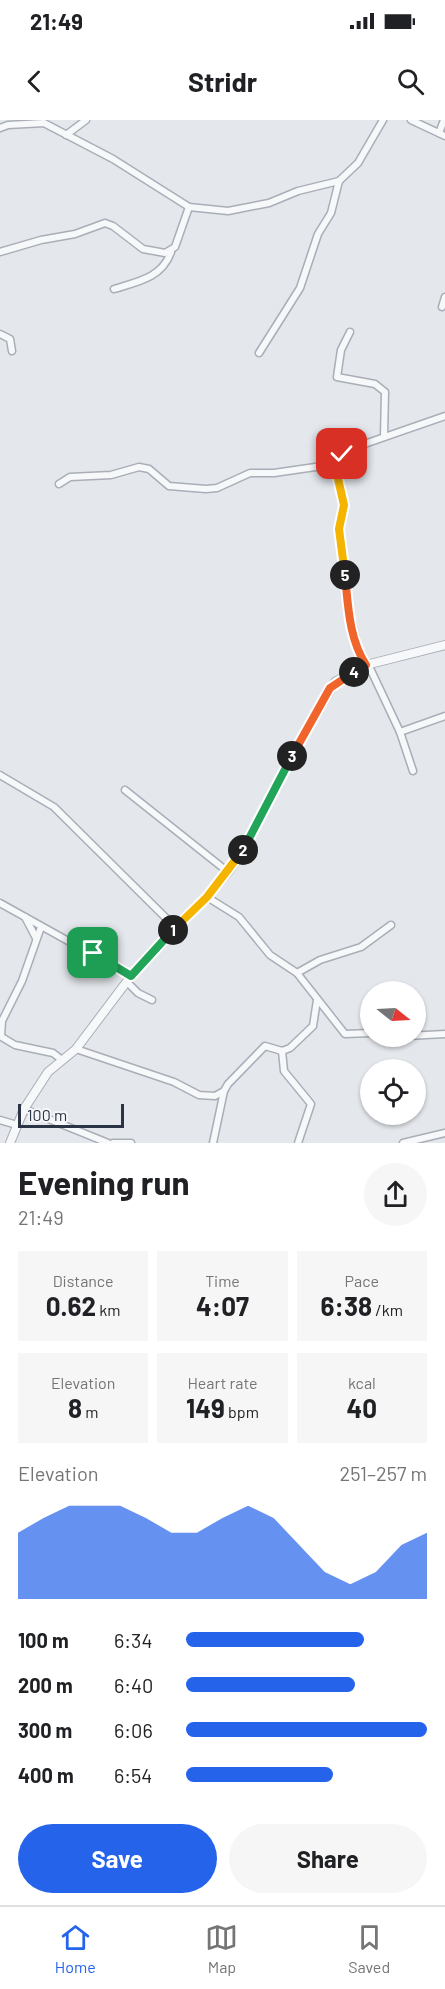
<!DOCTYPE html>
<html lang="en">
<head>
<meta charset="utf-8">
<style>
	:root { --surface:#fff; --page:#f6f6f6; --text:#202124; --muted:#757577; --line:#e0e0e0; --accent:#2563eb }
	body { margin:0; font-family:Barlow,sans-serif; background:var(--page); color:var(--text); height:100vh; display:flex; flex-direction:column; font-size:22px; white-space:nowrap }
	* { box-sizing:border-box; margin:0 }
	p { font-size:20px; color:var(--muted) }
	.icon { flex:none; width:33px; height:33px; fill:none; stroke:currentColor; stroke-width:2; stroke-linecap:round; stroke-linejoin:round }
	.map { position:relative; height:1023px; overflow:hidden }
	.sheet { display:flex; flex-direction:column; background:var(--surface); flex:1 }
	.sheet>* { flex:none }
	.needle { width:39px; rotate:108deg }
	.fabs { position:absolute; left:360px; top:861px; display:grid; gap:12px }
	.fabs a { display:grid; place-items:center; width:66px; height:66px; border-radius:50%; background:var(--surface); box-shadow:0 2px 4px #0004; font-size:30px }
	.scale { position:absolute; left:18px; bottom:15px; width:106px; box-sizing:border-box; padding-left:6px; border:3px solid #2b3445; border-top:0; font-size:16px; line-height:21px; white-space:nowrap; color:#2b3445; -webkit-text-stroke:4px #f4f6f9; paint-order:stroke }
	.pin { position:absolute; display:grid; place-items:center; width:51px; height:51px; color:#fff; margin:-26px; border-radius:12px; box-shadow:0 3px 9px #0006 }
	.km { position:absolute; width:30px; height:30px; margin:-15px; border-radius:50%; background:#222; color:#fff; font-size:16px; line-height:30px; text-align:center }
	.round { display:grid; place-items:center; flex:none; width:63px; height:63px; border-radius:32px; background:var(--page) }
	.summary { display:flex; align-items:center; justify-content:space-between; height:102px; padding:0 18px }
	h1 { font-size:33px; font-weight:700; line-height:45px }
	.figures { display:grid; grid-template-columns:repeat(3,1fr); gap:9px; height:102px; padding:6px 18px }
	.figures div { display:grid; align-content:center; border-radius:0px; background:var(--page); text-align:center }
	.figures b { font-size:26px; font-weight:700 }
	.figures small { font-size:16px; font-weight:400 }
	.figures p { font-size:16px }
	.chart { height:168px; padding:12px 18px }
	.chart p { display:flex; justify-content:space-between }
	.chart svg { width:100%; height:108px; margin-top:6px; fill:var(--accent); opacity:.7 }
	.primary-button { display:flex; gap:12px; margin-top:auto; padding:12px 18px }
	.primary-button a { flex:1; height:69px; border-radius:36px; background:var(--accent); color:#fff; font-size:24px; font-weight:700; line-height:69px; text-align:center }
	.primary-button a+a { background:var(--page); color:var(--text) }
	ul { padding:0 18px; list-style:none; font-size:20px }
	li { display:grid; grid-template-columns:96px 72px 1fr; align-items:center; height:45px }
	li i { height:15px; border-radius:8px; background:var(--accent) }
	.status { display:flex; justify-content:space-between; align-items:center; height:42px; padding:0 30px; background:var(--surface); direction:ltr }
	.status svg { height:16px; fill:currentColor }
	header { display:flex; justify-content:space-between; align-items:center; height:78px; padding:0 18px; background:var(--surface); font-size:27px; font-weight:700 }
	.tabs { display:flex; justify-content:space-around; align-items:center; height:84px; border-top:2px solid var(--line); background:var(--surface); font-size:16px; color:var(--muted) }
	.tabs a { display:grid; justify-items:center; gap:3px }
	.tabs .on { color:var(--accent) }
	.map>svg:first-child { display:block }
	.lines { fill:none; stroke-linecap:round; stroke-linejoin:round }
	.minor-casing { stroke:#a9aeb7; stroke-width:9 }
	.tertiary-casing { stroke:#a9aeb7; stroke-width:10 }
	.minor { stroke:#f7f8fa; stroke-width:6 }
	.tertiary { stroke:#f7f8fa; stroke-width:8 }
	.split-1-casing { stroke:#fff; stroke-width:12 }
	.split-2-casing { stroke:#fff; stroke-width:12 }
	.split-3-casing { stroke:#fff; stroke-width:12 }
	.split-4-casing { stroke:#fff; stroke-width:12 }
	.split-5-casing { stroke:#fff; stroke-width:12 }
	.split-6-casing { stroke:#fff; stroke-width:12 }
	.split-1 { stroke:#22a559; stroke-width:8 }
	.split-2 { stroke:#f5b400; stroke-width:8 }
	.split-3 { stroke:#22a559; stroke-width:8 }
	.split-4 { stroke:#f0652b; stroke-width:8 }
	.split-5 { stroke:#f0652b; stroke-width:8 }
	.split-6 { stroke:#f5b400; stroke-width:8 }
</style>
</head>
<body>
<div class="status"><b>21:49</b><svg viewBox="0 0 49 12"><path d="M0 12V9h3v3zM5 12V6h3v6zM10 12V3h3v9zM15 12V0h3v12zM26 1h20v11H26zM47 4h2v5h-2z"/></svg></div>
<header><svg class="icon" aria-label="back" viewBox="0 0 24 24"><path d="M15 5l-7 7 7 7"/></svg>Stridr<svg class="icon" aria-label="search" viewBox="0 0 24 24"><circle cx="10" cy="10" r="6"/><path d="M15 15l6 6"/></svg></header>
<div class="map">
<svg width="445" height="1023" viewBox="0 0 445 1023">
	<rect width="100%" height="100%" fill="#e4e7ec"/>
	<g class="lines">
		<defs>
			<g id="minor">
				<polyline points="411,0 445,16"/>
				<polyline points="0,8 8,5 44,3 113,39 189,87 228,91 269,83 298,71 339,61 358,43 383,0"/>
				<polyline points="439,13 444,0"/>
				<polyline points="66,15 86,0"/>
				<polyline points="0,132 41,120 75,114 105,103 113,106 143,129 165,133 175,127 189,87"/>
				<path d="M114,169C137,162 162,158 171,132"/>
				<polyline points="442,187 445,177"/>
				<polyline points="350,212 341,230 337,257 375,264 385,272 384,316"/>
				<polyline points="0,214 10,219 12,231"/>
				<polyline points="259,233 300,168 318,114 331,93 339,61"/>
				<polyline points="59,364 70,357 111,355 139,347 149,349 169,366 206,369 217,368 250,353 274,353 336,344"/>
				<polyline points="368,544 400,612 413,651"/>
				<polyline points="366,545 360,535 348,488 339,415 344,385 336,344 342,334 353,328 445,296"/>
				<polyline points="400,612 445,596"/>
				<polyline points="0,655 54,687 175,807"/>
				<polyline points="125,670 228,752"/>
				<polyline points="207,777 239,797 270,835 297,853 345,914 370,913"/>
				<polyline points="0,783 131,856"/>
				<polyline points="25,797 36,818"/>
				<polyline points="297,853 320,840 361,827 391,805"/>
				<polyline points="127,862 138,873 152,880"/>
				<polyline points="0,916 15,925 53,933 62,940"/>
				<polyline points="1,916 2,901 22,861 41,807"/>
				<polyline points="407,916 445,914"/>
				<polyline points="76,929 174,962 199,975 215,976 224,971"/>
				<polyline points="282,931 284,951 311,984 298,1023"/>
				<polyline points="24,989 108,1023"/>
				<polyline points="0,1000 17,1005"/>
				<polyline points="113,1023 131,1023"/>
				<polyline points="213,1023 224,971 228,964 265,926 282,931 290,928 313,906 317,880"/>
				<polyline points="403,1023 445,1013"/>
			</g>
			<polyline id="tertiary" points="10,1023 24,989 48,952 76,929 131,856 175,807 207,777 228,752 244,730 287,644 335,562 366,545 445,525"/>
		</defs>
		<use href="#minor" class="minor-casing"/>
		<use href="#tertiary" class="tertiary-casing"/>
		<use href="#minor" class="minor"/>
		<use href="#tertiary" class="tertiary"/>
	</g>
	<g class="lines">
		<defs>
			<polyline id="split-1" points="93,833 131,856 173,810"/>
			<polyline id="split-2" points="173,810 207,777 243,730"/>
			<polyline id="split-3" points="243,730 292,636"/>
			<polyline id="split-4" points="292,636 330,568 354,552"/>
			<path id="split-5" d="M345,455C348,485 349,519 366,545L354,552"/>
			<polyline id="split-6" points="342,334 336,344 336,350 344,385 339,409 345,455"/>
		</defs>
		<use href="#split-1" class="split-1-casing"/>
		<use href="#split-2" class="split-2-casing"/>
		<use href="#split-3" class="split-3-casing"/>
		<use href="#split-4" class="split-4-casing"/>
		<use href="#split-5" class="split-5-casing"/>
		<use href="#split-6" class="split-6-casing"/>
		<use href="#split-1" class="split-1"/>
		<use href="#split-2" class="split-2"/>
		<use href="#split-3" class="split-3"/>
		<use href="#split-4" class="split-4"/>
		<use href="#split-5" class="split-5"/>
		<use href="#split-6" class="split-6"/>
	</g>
</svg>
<div class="fabs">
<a><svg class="needle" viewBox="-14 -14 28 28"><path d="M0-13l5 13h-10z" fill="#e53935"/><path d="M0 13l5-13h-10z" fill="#757577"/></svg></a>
<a><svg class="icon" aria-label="locate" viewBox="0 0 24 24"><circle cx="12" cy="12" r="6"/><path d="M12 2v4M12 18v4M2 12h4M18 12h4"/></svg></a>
</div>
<div class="scale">100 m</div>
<div class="pin" style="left:93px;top:833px;background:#1e9e55"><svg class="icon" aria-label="arrive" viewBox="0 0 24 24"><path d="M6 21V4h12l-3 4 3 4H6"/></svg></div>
<div class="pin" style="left:342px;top:334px;background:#d93025"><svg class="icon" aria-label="check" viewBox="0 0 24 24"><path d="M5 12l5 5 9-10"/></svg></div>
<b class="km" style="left:173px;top:810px">1</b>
<b class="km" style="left:243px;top:730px">2</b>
<b class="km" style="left:292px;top:636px">3</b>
<b class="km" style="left:354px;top:552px">4</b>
<b class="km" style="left:345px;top:455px">5</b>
</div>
<section class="sheet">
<div class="summary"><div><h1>Evening run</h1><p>21:49</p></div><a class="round"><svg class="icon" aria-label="share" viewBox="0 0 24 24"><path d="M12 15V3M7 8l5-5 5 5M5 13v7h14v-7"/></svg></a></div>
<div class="figures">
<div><p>Distance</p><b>0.62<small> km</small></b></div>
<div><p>Time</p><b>4:07</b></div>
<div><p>Pace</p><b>6:38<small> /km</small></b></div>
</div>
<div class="figures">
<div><p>Elevation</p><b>8<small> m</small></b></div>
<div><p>Heart rate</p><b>149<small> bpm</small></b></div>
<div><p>kcal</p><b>40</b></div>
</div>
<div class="chart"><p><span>Elevation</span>251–257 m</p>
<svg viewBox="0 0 160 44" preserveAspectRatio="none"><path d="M0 44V17L10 11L20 6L30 6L40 6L50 11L60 17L70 17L80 11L90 6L100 11L110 22L120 33L130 38L140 33L150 22L160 17V44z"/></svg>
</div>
<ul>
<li><b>100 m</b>6:34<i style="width:74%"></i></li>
<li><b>200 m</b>6:40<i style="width:70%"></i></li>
<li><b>300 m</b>6:06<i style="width:100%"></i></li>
<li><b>400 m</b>6:54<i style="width:61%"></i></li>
</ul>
<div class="primary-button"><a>Save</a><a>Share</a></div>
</section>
<nav class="tabs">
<a class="on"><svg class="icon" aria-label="home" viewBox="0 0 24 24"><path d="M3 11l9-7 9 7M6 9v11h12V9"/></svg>Home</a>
<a><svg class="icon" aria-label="map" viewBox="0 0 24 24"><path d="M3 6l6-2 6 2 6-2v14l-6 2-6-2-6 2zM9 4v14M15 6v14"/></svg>Map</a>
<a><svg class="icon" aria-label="saved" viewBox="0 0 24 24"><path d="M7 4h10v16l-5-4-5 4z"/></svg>Saved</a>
</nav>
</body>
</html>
